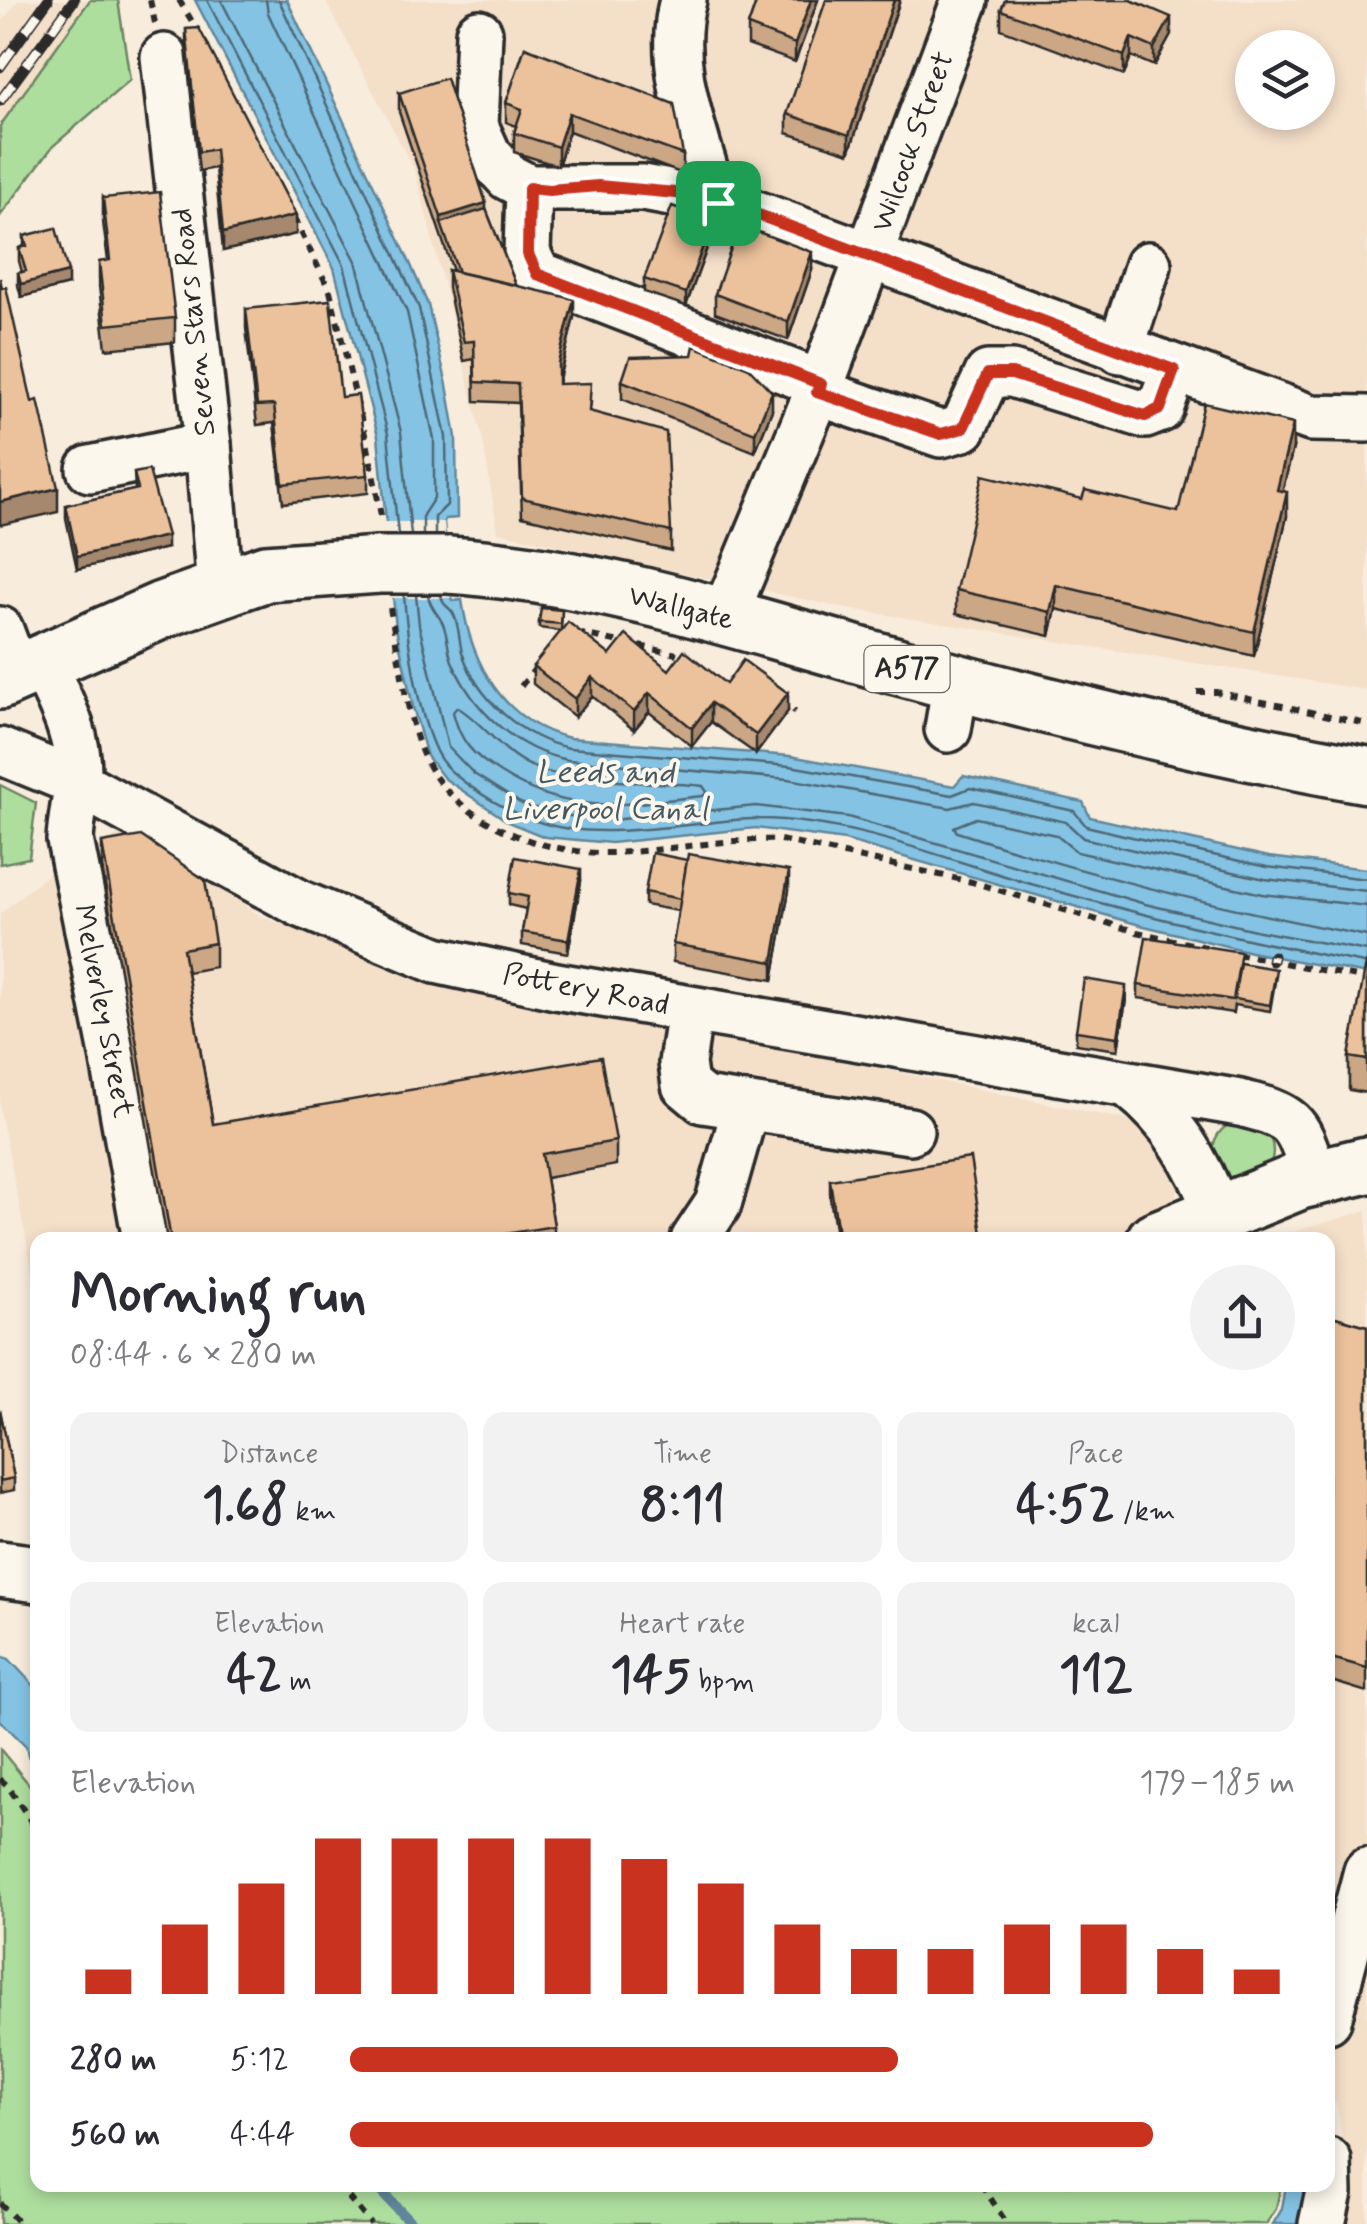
<!DOCTYPE html>
<html lang="en">
<head>
<meta charset="utf-8">
<style>
	:root { --surface:#fff; --page:#f2f2f3; --text:#2b2b33; --muted:#7c7c81; --accent:#c8321e }
	body { margin:0; font-family:Mynerve,sans-serif; background:var(--page); color:var(--text); height:100vh; display:flex; flex-direction:column; font-size:38px; white-space:nowrap }
	* { box-sizing:border-box; margin:0 }
	p { font-size:32px; color:var(--muted) }
	.icon { flex:none; width:55px; height:55px; fill:none; stroke:currentColor; stroke-width:2; stroke-linecap:round; stroke-linejoin:round }
	.map { position:relative; flex:1; overflow:hidden }
	.drawer { position:absolute; left:30px; top:1232px; width:1305px; height:960px; display:flex; flex-direction:column; background:var(--surface); border-radius:20px; box-shadow:0 5px 15px #0003 }
	.drawer>* { flex:none }
	.fabs { position:absolute; left:1235px; top:30px; display:grid; gap:20px }
	.fabs a { display:grid; place-items:center; width:100px; height:100px; border-radius:50%; background:var(--surface); box-shadow:0 5px 15px #0003; font-size:50px }
	.pin { position:absolute; display:grid; place-items:center; width:85px; height:85px; color:#fff; margin:-42px; border-radius:20px; box-shadow:0 5px 15px #0006 }
	.round { display:grid; place-items:center; flex:none; width:105px; height:105px; border-radius:52px; background:var(--page) }
	.head { display:flex; align-items:center; justify-content:space-between; height:170px; padding:0 40px }
	h1 { font-size:55px; font-weight:800; line-height:75px }
	.stats { display:grid; grid-template-columns:repeat(3,1fr); gap:15px; height:170px; padding:10px 40px }
	.stats div { display:grid; align-content:center; border-radius:20px; background:var(--page); text-align:center }
	.stats b { font-size:50px; font-weight:800 }
	.stats small { font-size:28px; font-weight:400 }
	.stats p { font-size:28px }
	.chart { height:280px; padding:20px 40px }
	.chart p { display:flex; justify-content:space-between }
	.chart svg { width:100%; height:180px; margin-top:10px; stroke:var(--accent); stroke-width:6 }
	ul { padding:0 40px; list-style:none; font-size:32px }
	li { display:grid; grid-template-columns:160px 120px 1fr; align-items:center; height:75px }
	li i { height:25px; border-radius:12px; background:var(--accent) }
	.map>svg:first-child { display:block }
	.built { fill:#f4dfc9; fill-rule:evenodd }
	.green { fill:#aede9e; stroke:#6c8464; stroke-width:2.5 }
	.water { fill:#84c3e4; stroke:#60869a; stroke-width:2.5 }
	.pier { fill:#f8ecdc }
	.lines { fill:none; stroke-linecap:round; stroke-linejoin:round }
	.shore { stroke:#4f6875; stroke-width:2.5 }
	.stream { stroke:#60869a; stroke-width:11 }
	.minor-casing { stroke:#2b2b2b; stroke-width:52 }
	.highway-casing { stroke:#2b2b2b; stroke-width:62 }
	.path { stroke:#2b2b2b; stroke-width:6; stroke-dasharray:8 8; stroke-linecap:butt }
	.minor { stroke:#fbf7ec; stroke-width:45 }
	.highway { stroke:#fbf7ec; stroke-width:55 }
	.rail-casing { stroke:#2b2b2b; stroke-width:11 }
	.rail { stroke:#fbf7ec; stroke-width:8; stroke-dasharray:22; stroke-linecap:butt }
	.highway-bridge-casing { stroke:#2b2b2b; stroke-width:62; stroke-linecap:butt }
	.highway-bridge { stroke:#fbf7ec; stroke-width:55 }
	.wall { fill:#cba786; stroke:#2b2b2b; stroke-width:2.5 }
	.shaded-wall { fill:#a5886d; stroke:#2b2b2b; stroke-width:2.5 }
	.building { fill:#ecc29c; stroke:#2b2b2b; stroke-width:2.5 }
	.route-casing { stroke:#fff; stroke-width:20 }
	.route { stroke:#c8321e; stroke-width:12 }
	.labels { text-anchor:middle; dominant-baseline:central; stroke-width:8; stroke-linejoin:round; paint-order:stroke }
	.shield { fill:#fbf7ec; stroke:#696865; stroke-width:2.5 }
	.shield-label { font-size:28px; font-weight:bold; fill:#2b2b2b }
	.street-label { font-size:30px; fill:#2b2b2b; stroke:#fbf7ec }
	.water-label { font-size:32px; font-style:italic; fill:#465962; stroke:#fbf7ec }
</style>
</head>
<body>
<div class="map">
<svg width="1367" height="2224" viewBox="0 0 1367 2224">
	<rect width="100%" height="100%" fill="#f8ecdc"/>
	<filter id="ink" filterUnits="userSpaceOnUse"><feTurbulence type="fractalNoise" baseFrequency=".01" numOctaves="2"/><feDisplacementMap in="SourceGraphic" scale="20" xChannelSelector="R" yChannelSelector="G"/><feConvolveMatrix kernelMatrix="1 2 1 2 8 2 1 2 1" color-interpolation-filters="sRGB"/></filter>
	<g filter="url(#ink)">
		<g class="built">
			<polygon points="19,0 118,0 130,80 53,146 0,216 0,24"/>
			<path d="M325,0H1367V690L843,608L498,532L482,436L415,171ZM1252,48H1318V112H1252Z"/>
			<polygon points="135,826 260,916 467,990 764,1044 1145,1124 1178,1184 1169,1229 1164,1240 38,1240 37,1293 0,1110 0,914 48,874"/>
			<polygon points="1367,1210 1367,2224 1342,2224 1351,2204 1337,2103 1328,2099 1328,1240 1267,1240"/>
		</g>
		<g class="green">
			<polygon points="90,0 118,0 130,80 53,146 0,216 0,126"/>
			<polygon points="0,785 36,803 29,858 0,864"/>
			<circle cx="1243" cy="1151" r="30"/>
			<polygon points="0,1749 37,1794 38,2185 1281,2185 1276,2209 1266,2224 0,2224"/>
		</g>
		<g class="water">
			<path d="M195,0H287L410,263L428,305L447,385L456,437L457,518L445,519L444,522L451,598L453,601L462,600C471,663 503,723 570,738L790,756L954,786L963,776L1083,802L1090,817L1269,857L1367,869V974L1255,953L1140,925L845,840L756,828L611,843L545,837L510,823L444,778L427,756L413,707L396,628L378,436L334,268Z"/>
			<polygon points="0,1650 3,1657 9,1659 37,1689 37,1767 28,1756 26,1746 0,1720"/>
			<polygon points="1286,2185 1317,2185 1305,2224 1273,2224 1282,2209"/>
		</g>
		<polygon class="pier" points="382,522 444,522 451,598 389,598"/>
		<g class="lines">
			<g class="shore">
				<polyline points="207,0 344,265 388,434 398,535"/>
				<polyline points="221,0 356,261 401,432 411,535"/>
				<polyline points="266,0 268,13 407,312 434,439 434,498 423,515 423,535"/>
				<polyline points="279,0 419,308 446,437 447,505 435,517 435,535"/>
				<path d="M404,595C407,638 417,712 436,751C442,765 455,775 467,784C550,844 602,833 698,824C718,822 739,818 759,819C852,820 942,858 1031,884C1141,915 1251,942 1364,963"/>
				<polyline points="416,595 419,625 448,747 474,774 520,803 550,814 611,820 756,806 848,817 1145,904 1259,931 1367,951"/>
				<path d="M428,595C430,608 437,612 442,622C448,633 447,649 452,661C472,710 516,750 568,760L788,779L950,808L974,802L1066,822L1083,838L1129,849L1265,879L1367,891"/>
				<path d="M441,595C443,607 448,605 453,613C459,623 459,641 462,652C477,699 522,738 569,748L790,766L952,795L970,788L1074,811L1086,826L1132,837L1267,867L1367,879"/>
				<path d="M457,707C483,722 500,752 531,766C567,784 659,781 703,786L707,792L703,796C623,804 570,818 499,772C473,755 460,742 453,712Z"/>
				<path d="M1367,906L1262,894L1126,863L1077,852L1056,835L976,818L954,827L957,832C1091,876 1228,910 1367,936"/>
			</g>
			<polyline class="stream" points="375,2185 412,2224"/>
			<defs>
				<g id="minor">
					<path d="M683,0C666,63 693,127 710,188L718,203"/>
					<polyline points="479,33 475,126 488,155 508,177 529,188 643,188 729,204 1311,418 1367,419"/>
					<polyline points="164,57 208,445 220,588"/>
					<polyline points="529,188 527,253 537,274 821,384"/>
					<polyline points="1120,350 1148,265"/>
					<polyline points="817,392 941,434 963,428 988,374 1012,374 1145,415 1160,409 1174,370"/>
					<polyline points="90,469 208,445"/>
					<polyline points="724,617 821,384 965,0"/>
					<polyline points="0,630 16,673"/>
					<path d="M42,663C60,700 83,742 77,785C75,804 71,821 70,840L112,1049L146,1240"/>
					<polyline points="948,729 956,681"/>
					<path d="M0,751L78,783L301,904L436,960L556,986L1240,1103C1298,1117 1296,1123 1315,1177"/>
					<polyline points="690,1010 682,1063 685,1085 703,1100 910,1131"/>
					<path d="M1130,1086C1174,1121 1198,1163 1218,1214"/>
					<polyline points="694,1240 718,1204 746,1106"/>
					<polyline points="1328,2020 1367,1871"/>
					<polyline points="1322,2224 1329,2192 1328,2161"/>
				</g>
				<g id="highway">
					<path d="M448,565C602,575 752,625 900,667C1054,709 1210,747 1367,775"/>
					<polyline points="0,681 162,610 266,573 379,565"/>
					<polyline points="1155,1240 1300,1181 1367,1165"/>
					<polyline points="0,1569 38,1574"/>
				</g>
			</defs>
			<use href="#minor" class="minor-casing"/>
			<use href="#highway" class="highway-casing"/>
			<g class="path">
				<polyline points="150,0 155,23"/>
				<polyline points="179,0 212,54"/>
				<polyline points="294,218 330,291 368,447 382,521"/>
				<path d="M390,608C398,651 406,711 421,750C448,821 543,855 612,853C669,851 724,838 780,840L972,882L1137,932L1210,948"/>
				<polyline points="577,633 677,654"/>
				<polyline points="521,686 537,666"/>
				<polyline points="1197,692 1216,692 1367,724"/>
				<polyline points="782,699 795,712"/>
				<polyline points="1237,954 1367,979"/>
				<polyline points="0,1779 8,1786 38,1832"/>
				<polyline points="338,2185 371,2224"/>
				<polyline points="982,2185 1007,2224"/>
				<polyline points="0,2203 20,2224"/>
			</g>
			<use href="#minor" class="minor"/>
			<use href="#highway" class="highway"/>
			<defs>
				<g id="rail">
					<polyline points="0,67 48,0"/>
					<polyline points="0,101 74,0"/>
					<polyline points="1272,961 1273,956"/>
				</g>
			</defs>
			<use href="#rail" class="rail-casing"/>
			<use href="#rail" class="rail"/>
			<defs>
				<polyline id="highway-bridge" points="379,565 448,565"/>
			</defs>
			<use href="#highway-bridge" class="highway-bridge-casing"/>
			<use href="#highway-bridge" class="highway-bridge"/>
		</g>
		<g class="wall">
			<polygon points="757,0 818,0 795,62 748,45 748,26"/>
			<polygon points="900,0 849,153 787,133 787,114"/>
			<polygon points="1001,10 1171,35 1154,66 1131,56 1124,75 1001,29"/>
			<polygon points="186,29 296,234 223,251 215,168 199,171 186,48"/>
			<polygon points="525,47 683,155 683,174 569,131 558,166 514,152 514,133 516,126 506,122 506,103"/>
			<polygon points="399,93 486,209 516,285 574,317 558,384 591,402 590,411 671,532 671,551 522,516 518,403 475,401 474,359 464,361 448,288 448,270 453,271 399,112"/>
			<polygon points="103,198 175,318 175,342 106,349 99,286 99,262 108,261 103,222"/>
			<polygon points="712,234 686,306 644,292 644,279"/>
			<polygon points="24,236 68,285 21,297 18,285 18,273 22,272 19,261 19,248 24,246"/>
			<polygon points="812,270 788,340 715,313 715,294"/>
			<polygon points="246,309 341,397 368,475 368,493 283,503 274,423 257,425 246,328"/>
			<polygon points="622,381 772,410 755,452 622,399"/>
			<polygon points="1293,448 1282,491 1287,516 1254,656 1056,609 1050,636 956,614 956,590 1082,499 1178,512"/>
			<polygon points="134,473 167,548 77,569 66,518 66,505 135,490"/>
			<polygon points="562,610 561,631 539,628 539,622"/>
			<polygon points="610,655 726,684 788,711 756,754 711,722 692,746 649,712 634,730 592,696 575,717 533,684 533,666"/>
			<polygon points="102,843 215,943 215,967 187,972 213,1124 616,1141 616,1165 546,1178 554,1226 554,1240 167,1240 102,867"/>
			<polygon points="687,860 789,890 773,980 673,962 673,944 678,911 645,905 645,892"/>
			<polygon points="581,881 568,953 522,945 522,932 526,909 509,905 509,893"/>
			<polygon points="1241,963 1276,976 1270,1011 1234,1005 1234,1004 1233,1013 1138,998 1138,985"/>
			<polygon points="1367,964 1367,1093 1349,1090 1349,1057"/>
			<polygon points="1126,999 1118,1050 1076,1044 1076,1031"/>
			<polygon points="830,1180 983,1240 837,1240 830,1198"/>
			<polygon points="1328,1315 1367,1326 1367,1692 1328,1680"/>
			<polygon points="0,1410 14,1478 14,1490 0,1493"/>
		</g>
		<g class="shaded-wall">
			<polygon points="811,0 818,0 795,62 795,44"/>
			<polygon points="894,0 900,0 849,153 849,135"/>
			<polygon points="1171,17 1171,35 1154,66 1154,48"/>
			<polygon points="1131,38 1131,56 1124,75 1124,56"/>
			<polygon points="569,113 569,131 558,166 558,147"/>
			<polygon points="486,203 486,221 441,223 441,217"/>
			<polygon points="296,215 296,234 223,251 223,233"/>
			<polygon points="712,221 712,234 686,306 686,293"/>
			<polygon points="812,252 812,270 788,340 788,322"/>
			<polygon points="68,272 68,285 21,297 21,284"/>
			<polygon points="574,299 574,317 558,381 558,363"/>
			<polygon points="772,392 772,410 755,452 755,433"/>
			<polygon points="1293,424 1293,448 1277,514 1277,490"/>
			<polygon points="58,488 58,512 0,525 0,502"/>
			<polygon points="1287,492 1287,516 1254,656 1254,632"/>
			<polygon points="167,536 167,548 77,569 77,556"/>
			<polygon points="1056,585 1056,609 1050,636 1050,612"/>
			<polygon points="592,677 592,696 575,717 575,699"/>
			<polygon points="649,693 649,712 634,730 634,712"/>
			<polygon points="788,693 788,711 756,754 756,735"/>
			<polygon points="711,703 711,722 692,746 692,728"/>
			<polygon points="581,869 581,881 568,953 568,940"/>
			<polygon points="789,871 789,890 773,980 773,962"/>
			<polygon points="1126,986 1126,999 1118,1050 1118,1037"/>
		</g>
		<g class="building">
			<polygon points="757,0 811,0 795,44 748,26"/>
			<polygon points="826,0 894,0 849,135 787,114"/>
			<polygon points="1005,0 1131,0 1171,17 1154,48 1131,38 1124,56 1001,10"/>
			<polygon points="199,28 296,215 223,233 215,149 199,152 186,29"/>
			<polygon points="525,47 674,104 683,155 569,113 558,147 514,133 522,109 506,103"/>
			<polygon points="446,78 486,203 441,217 399,93"/>
			<polygon points="160,192 175,318 106,325 99,262 110,260 103,198"/>
			<polygon points="672,206 712,221 686,293 644,279"/>
			<polygon points="486,209 516,285 458,272 441,223"/>
			<polygon points="739,225 812,252 788,322 715,294"/>
			<polygon points="56,228 68,272 21,284 18,273 26,271 19,248 27,246 24,236"/>
			<polygon points="448,270 574,299 558,363 558,384 591,383 589,411 666,432 671,532 522,498 518,384 475,382 474,341 464,342"/>
			<polygon points="0,278 2,288 6,287 32,402 38,400 58,488 0,502"/>
			<polygon points="330,300 341,397 358,395 368,475 283,484 274,405 257,406 246,309"/>
			<polygon points="694,346 749,368 772,392 755,433 622,381 630,357 692,355"/>
			<polygon points="1204,403 1293,424 1277,490 1287,492 1254,632 1056,585 1050,612 956,590 983,475 1082,499 1085,490 1178,512"/>
			<polygon points="149,470 167,536 77,556 66,505 138,489 134,473"/>
			<polygon points="541,608 562,610 561,624 539,622"/>
			<polygon points="568,622 610,655 626,635 669,670 684,650 726,684 743,660 788,693 756,735 711,703 692,728 649,693 634,712 592,677 575,699 533,666"/>
			<polygon points="141,836 205,880 215,943 183,949 213,1124 601,1057 616,1141 542,1154 554,1226 499,1235 499,1240 171,1240 102,843"/>
			<polygon points="652,853 687,860 681,899 645,892"/>
			<polygon points="688,854 789,871 773,962 673,944"/>
			<polygon points="515,857 581,869 568,940 522,932 528,897 509,893"/>
			<polygon points="1146,937 1241,952 1233,1000 1138,985"/>
			<polygon points="1240,963 1276,969 1270,1005 1234,999"/>
			<polygon points="1366,963 1367,964 1367,1060 1349,1057"/>
			<polygon points="1084,979 1126,986 1118,1037 1076,1031"/>
			<polygon points="970,1158 983,1240 839,1240 830,1180"/>
			<polygon points="1328,1315 1367,1326 1367,1668 1328,1657"/>
			<polygon points="0,1410 14,1478 0,1481"/>
		</g>
	</g>
	<g class="lines" filter="url(#ink)">
		<defs>
			<polygon id="route" points="598,186 687,194 729,204 1174,370 1160,409 1145,416 1012,374 988,374 963,428 941,434 817,392 821,384 537,274 528,254 529,188 549,190"/>
		</defs>
		<use href="#route" class="route-casing"/>
		<use href="#route" class="route"/>
	</g>
	<g class="labels">
		<rect class="shield" x="864.5" y="646" width="85" height="46" rx="8"/>
		<g class="shield-label">
			<text x="907" y="669">A577</text>
		</g>
		<g class="street-label">
			<text transform="translate(913 142) rotate(-70)">Wilcock Street</text>
			<text transform="translate(194 322) rotate(-96)">Seven Stars Road</text>
			<text transform="translate(681 608) rotate(14)">Wallgate</text>
			<text transform="translate(586 990) rotate(11)">Pottery Road</text>
			<text transform="translate(103 1011) rotate(79)">Melverley Street</text>
		</g>
		<g class="water-label">
			<text x="605" y="773">Leeds and<tspan x="605" dy="37">Liverpool Canal</tspan></text>
		</g>
	</g>
</svg>
<div class="fabs">
<a><svg class="icon" aria-label="layers" viewBox="0 0 24 24"><path d="M12 4l9 5-9 5-9-5zM3 14l9 5 9-5"/></svg></a>
</div>
<div class="pin" style="left:718px;top:203px;background:#1e9e55"><svg class="icon" aria-label="arrive" viewBox="0 0 24 24"><path d="M6 21V4h12l-3 4 3 4H6"/></svg></div>
<section class="drawer">
<div class="head"><div><h1>Morning run</h1><p>08:44 · 6 × 280 m</p></div><a class="round"><svg class="icon" aria-label="share" viewBox="0 0 24 24"><path d="M12 15V3M7 8l5-5 5 5M5 13v7h14v-7"/></svg></a></div>
<div class="stats">
<div><p>Distance</p><b>1.68<small> km</small></b></div>
<div><p>Time</p><b>8:11</b></div>
<div><p>Pace</p><b>4:52<small> /km</small></b></div>
</div>
<div class="stats">
<div><p>Elevation</p><b>42<small> m</small></b></div>
<div><p>Heart rate</p><b>145<small> bpm</small></b></div>
<div><p>kcal</p><b>112</b></div>
</div>
<div class="chart"><p><span>Elevation</span>179–185 m</p>
<svg viewBox="0 0 160 44" preserveAspectRatio="none"><path d="M5 44V38M15 44V27M25 44V17M35 44V6M45 44V6M55 44V6M65 44V6M75 44V11M85 44V17M95 44V27M105 44V33M115 44V33M125 44V27M135 44V27M145 44V33M155 44V38"/></svg>
</div>
<ul>
<li><b>280 m</b>5:12<i style="width:58%"></i></li>
<li><b>560 m</b>4:44<i style="width:85%"></i></li>
</ul>
</section>
</div>
</body>
</html>
